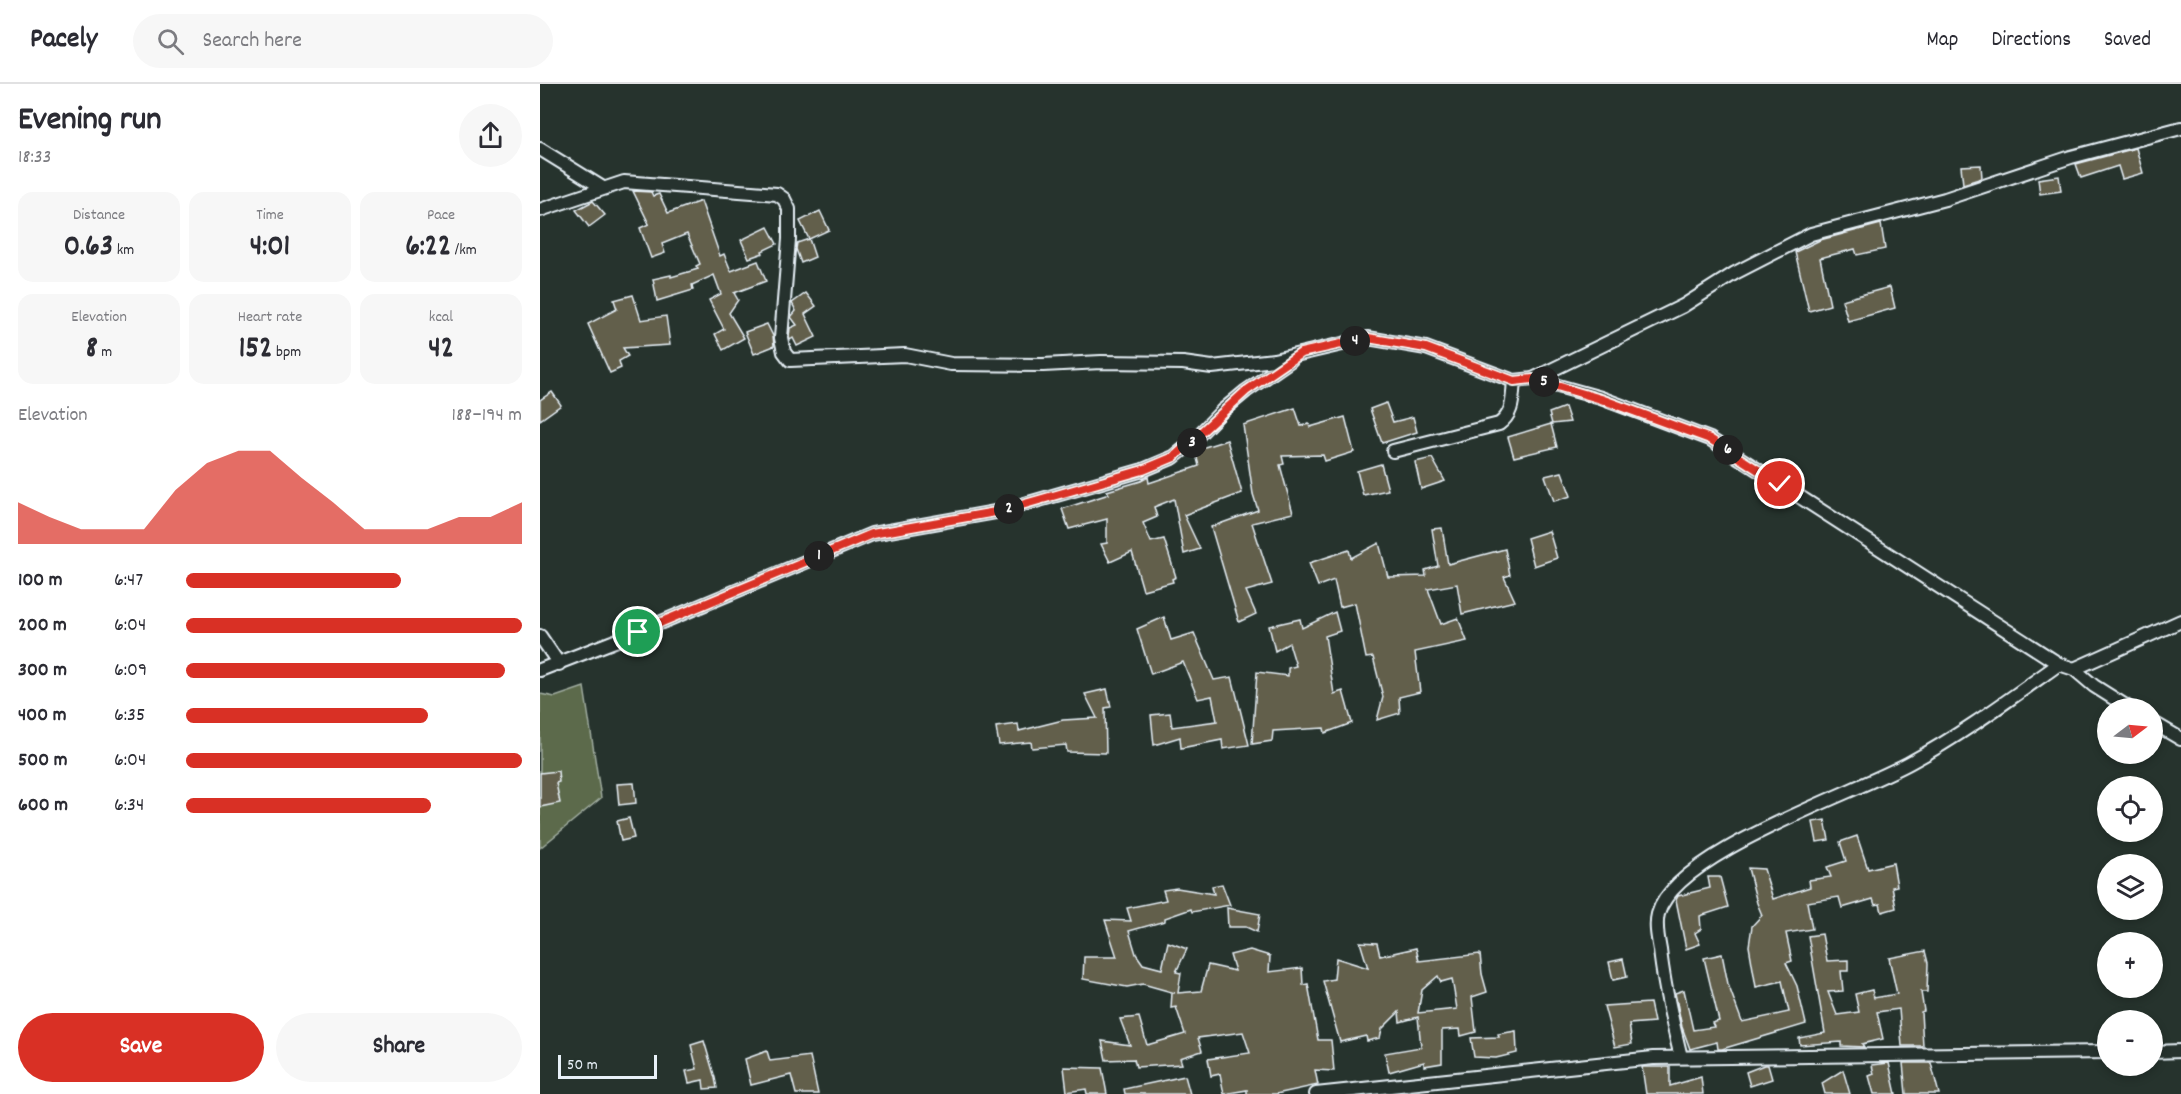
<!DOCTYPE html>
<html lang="en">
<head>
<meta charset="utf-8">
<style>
	:root { --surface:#fff; --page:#f7f7f7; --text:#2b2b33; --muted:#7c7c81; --line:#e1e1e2; --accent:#d93025 }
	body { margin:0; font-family:Dekko,sans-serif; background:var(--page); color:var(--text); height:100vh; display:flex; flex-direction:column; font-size:22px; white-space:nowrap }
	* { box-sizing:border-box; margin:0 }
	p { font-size:20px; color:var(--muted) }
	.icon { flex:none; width:33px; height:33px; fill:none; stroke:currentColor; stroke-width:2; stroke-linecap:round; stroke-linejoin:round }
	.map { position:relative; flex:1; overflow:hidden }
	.panel { display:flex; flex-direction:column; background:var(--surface); width:540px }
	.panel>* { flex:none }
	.needle { width:39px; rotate:74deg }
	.fabs { position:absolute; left:1557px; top:614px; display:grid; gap:12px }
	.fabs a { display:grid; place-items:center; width:66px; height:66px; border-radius:50%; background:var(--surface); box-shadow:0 3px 9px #0003; font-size:30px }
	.scale { position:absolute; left:18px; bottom:15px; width:99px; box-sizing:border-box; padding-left:6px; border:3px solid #e8f1f8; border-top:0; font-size:16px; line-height:21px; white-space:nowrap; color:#e8f1f8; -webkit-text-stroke:4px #26332d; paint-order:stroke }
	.pin { position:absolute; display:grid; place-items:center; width:51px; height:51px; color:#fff; margin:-26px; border:3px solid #fff; border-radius:50%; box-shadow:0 2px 6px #0007 }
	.km { position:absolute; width:30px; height:30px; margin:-15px; border-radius:50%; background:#222; color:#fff; font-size:16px; line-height:30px; text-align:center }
	.round { display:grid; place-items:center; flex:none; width:63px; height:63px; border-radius:32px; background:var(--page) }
	.summary { display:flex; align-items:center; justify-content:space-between; height:102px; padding:0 18px }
	h1 { font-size:33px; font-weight:800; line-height:45px }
	.metrics { display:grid; grid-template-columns:repeat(3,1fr); gap:9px; height:102px; padding:6px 18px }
	.metrics div { display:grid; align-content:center; border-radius:15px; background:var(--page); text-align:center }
	.metrics b { font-size:30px; font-weight:800 }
	.metrics small { font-size:16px; font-weight:400 }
	.metrics p { font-size:16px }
	.chart { height:168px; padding:12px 18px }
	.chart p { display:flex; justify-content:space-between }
	.chart svg { width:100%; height:108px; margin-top:6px; fill:var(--accent); opacity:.7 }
	.action { display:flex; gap:12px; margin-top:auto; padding:12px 18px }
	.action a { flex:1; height:69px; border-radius:36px; background:var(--accent); color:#fff; font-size:24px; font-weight:800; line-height:69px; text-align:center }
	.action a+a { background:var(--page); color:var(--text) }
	ul { padding:0 18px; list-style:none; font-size:20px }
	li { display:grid; grid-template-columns:96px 72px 1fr; align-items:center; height:45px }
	li i { height:15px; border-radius:8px; background:var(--accent) }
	header { display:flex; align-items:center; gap:36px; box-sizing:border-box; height:84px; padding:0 30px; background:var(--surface); border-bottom:2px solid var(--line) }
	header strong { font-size:28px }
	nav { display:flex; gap:33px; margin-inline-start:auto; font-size:21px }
	.search { width:420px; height:54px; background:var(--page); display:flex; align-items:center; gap:15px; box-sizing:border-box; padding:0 21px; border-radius:33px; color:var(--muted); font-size:22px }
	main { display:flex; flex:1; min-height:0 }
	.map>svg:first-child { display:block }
	.green { fill:#5c6b4c; stroke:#a2aea2; stroke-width:1.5 }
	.building { fill:#625e4b; stroke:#e8f1f8; stroke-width:1.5; fill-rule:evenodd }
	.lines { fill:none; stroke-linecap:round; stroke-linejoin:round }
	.minor-casing { stroke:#e8f1f8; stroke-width:16 }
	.minor { stroke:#26332d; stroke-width:12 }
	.route-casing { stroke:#fff; stroke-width:12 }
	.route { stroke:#d93025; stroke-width:8 }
</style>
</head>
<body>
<header>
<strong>Pacely</strong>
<div class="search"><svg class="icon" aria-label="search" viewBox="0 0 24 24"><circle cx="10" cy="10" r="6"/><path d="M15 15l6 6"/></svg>Search here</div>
<nav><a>Map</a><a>Directions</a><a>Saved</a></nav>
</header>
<main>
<section class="panel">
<div class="summary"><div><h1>Evening run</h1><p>18:33</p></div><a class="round"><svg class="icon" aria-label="share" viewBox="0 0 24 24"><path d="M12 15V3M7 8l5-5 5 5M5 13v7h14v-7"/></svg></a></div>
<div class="metrics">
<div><p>Distance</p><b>0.63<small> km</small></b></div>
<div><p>Time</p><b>4:01</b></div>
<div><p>Pace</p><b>6:22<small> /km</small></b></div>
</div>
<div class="metrics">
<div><p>Elevation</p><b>8<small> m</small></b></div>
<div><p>Heart rate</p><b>152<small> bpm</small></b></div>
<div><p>kcal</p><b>42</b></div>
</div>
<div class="chart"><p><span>Elevation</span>188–194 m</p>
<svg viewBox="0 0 160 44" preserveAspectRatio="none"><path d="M0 44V27L10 33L20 38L30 38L40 38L50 22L60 11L70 6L80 6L90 17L100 27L110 38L120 38L130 38L140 33L150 33L160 27V44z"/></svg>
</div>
<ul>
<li><b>100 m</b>6:47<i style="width:64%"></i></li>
<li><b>200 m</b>6:04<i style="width:100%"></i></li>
<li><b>300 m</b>6:09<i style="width:95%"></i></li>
<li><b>400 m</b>6:35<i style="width:72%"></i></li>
<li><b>500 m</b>6:04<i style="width:100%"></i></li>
<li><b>600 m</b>6:34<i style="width:73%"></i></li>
</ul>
<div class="action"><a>Save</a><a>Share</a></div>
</section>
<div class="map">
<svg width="1641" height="1010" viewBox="0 0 1641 1010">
	<rect width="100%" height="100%" fill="#26332d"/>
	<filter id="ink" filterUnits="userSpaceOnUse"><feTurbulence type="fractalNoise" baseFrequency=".0167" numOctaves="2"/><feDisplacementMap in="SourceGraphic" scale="12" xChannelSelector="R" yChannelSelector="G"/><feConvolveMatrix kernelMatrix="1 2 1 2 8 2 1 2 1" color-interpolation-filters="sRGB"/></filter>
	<g filter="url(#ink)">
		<polygon class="green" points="44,603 61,714 0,764 0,610 15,613"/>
		<g class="building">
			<polygon points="1596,64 1603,89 1582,95 1578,82 1541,94 1536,80"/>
			<polygon points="1441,81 1442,94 1423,100 1421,82"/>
			<polygon points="1519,92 1521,107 1500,110 1498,95"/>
			<polygon points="93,107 111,108 113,112 119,110 128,129 161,117 180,172 184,170 191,187 218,177 226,197 194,209 198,216 189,229 204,254 183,266 175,250 184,245 169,216 181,210 174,191 152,201 153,206 117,217 113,195 131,191 131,193 158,185 156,182 160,180 147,150 122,160 125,169 111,174 100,144 109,140"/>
			<polygon points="53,117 65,131 49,143 36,126"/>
			<polygon points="280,127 289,146 269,155 260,137"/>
			<polygon points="1341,140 1345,165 1317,171 1315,165 1280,174 1290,221 1269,227 1255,168 1280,156"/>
			<polygon points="228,143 237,160 222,167 223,169 209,174 201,156"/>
			<polygon points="269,155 275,173 261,179 256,165 257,159"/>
			<polygon points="1350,203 1355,224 1308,237 1302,216"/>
			<polygon points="266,209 276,222 265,230 276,253 257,262 253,254 250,256 249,253 250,244 257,241 251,233 256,227 252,219"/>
			<polygon points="93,211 101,236 126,232 130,261 83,264 88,272 79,277 81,284 70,289 48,240 77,225 74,216"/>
			<polygon points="227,240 233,252 234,262 214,270 205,248"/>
			<polygon points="12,308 21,321 0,336 0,316"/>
			<polygon points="846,319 853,338 873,333 877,348 842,359 830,325"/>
			<polygon points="1025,323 1030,338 1012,340 1009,329"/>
			<polygon points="755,324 761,342 769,340 770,343 805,333 814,368 785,377 783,371 742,372 744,380 740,381 753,429 712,439 732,500 706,507 716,530 699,538 671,443 718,426 713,410 703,341"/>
			<polygon points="1011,340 1017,363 974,373 968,353"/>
			<polygon points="687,356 702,409 644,431 660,465 644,470 634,415 614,423 617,433 603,439 611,458 624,455 636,493 632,495 633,498 603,506 592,468 570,478 561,460 567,459 567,435 529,445 522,425 569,410 567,407 601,397 608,393 609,399 659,382 655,366"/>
			<polygon points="892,374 905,397 881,405 875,378"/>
			<polygon points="841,380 848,406 823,411 817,387"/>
			<polygon points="1022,388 1031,412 1014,417 1005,392"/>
			<polygon points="902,444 908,480 965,465 970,491 964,493 975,517 922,530 917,500 888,505 901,540 918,534 927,557 875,568 880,608 859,613 860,629 837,636 843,613 833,573 826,574 815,519 800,523 794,496 778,502 769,479 809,466 811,474 839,459 848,493 886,492 885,486 898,482 892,445"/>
			<polygon points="1009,447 1017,474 994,482 987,454"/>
			<polygon points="795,528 800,547 785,552 794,610 803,607 812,639 785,649 784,644 733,647 732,657 712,660 717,588 748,592 748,584 756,582 749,559 735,567 729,542 760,535 762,544"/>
			<polygon points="624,533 631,556 654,549 674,596 692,593 709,661 683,665 682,656 641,664 640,653 614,661 611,631 630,629 632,643 677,637 672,612 658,615 643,578 611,590 597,545"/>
			<polygon points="567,605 571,623 565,624 566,669 527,668 526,661 492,664 491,658 459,661 456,643 478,640 479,647 523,636 557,634 545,610"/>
			<polygon points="18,687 19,698 16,699 20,719 0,723 0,689"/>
			<polygon points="94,699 96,719 79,721 77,700"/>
			<polygon points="89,734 94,754 81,757 77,737"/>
			<polygon points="1285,736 1289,756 1277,758 1273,738"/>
			<polygon points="1317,752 1328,785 1353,779 1357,802 1352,803 1356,824 1342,828 1340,820 1335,821 1333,815 1302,824 1299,813 1267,818 1272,845 1246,849 1252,877 1246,879 1257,902 1266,940 1182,965 1178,965 1177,958 1150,965 1142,943 1135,909 1144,906 1153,946 1174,943 1172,939 1179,937 1164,874 1182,870 1188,900 1202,938 1249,928 1242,897 1216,903 1209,862 1212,842 1222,831 1217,819 1208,784 1224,785 1233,815 1270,803 1269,796 1291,793 1287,783 1306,777 1300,758"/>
			<polygon points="1168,793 1180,793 1188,823 1160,832 1161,845 1155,849 1160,860 1146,865 1136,816 1138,812 1170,804"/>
			<polygon points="682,800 690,821 652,828 651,825 625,834 625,837 589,847 596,870 603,880 622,885 628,858 647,865 636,888 641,889 638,909 661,907 668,881 695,887 690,871 710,866 730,872 729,888 762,884 763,901 768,900 778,956 791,956 794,987 775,986 778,1001 736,1010 707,1010 707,1006 684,1010 680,990 671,992 668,975 710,969 703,948 658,954 662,967 640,974 642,980 596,983 594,975 566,976 562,957 590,961 580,935 599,933 607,961 645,950 636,923 631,924 632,909 635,909 603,900 587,903 543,895 544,873 577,873 565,836 591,837 587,824 626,816 623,806 637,804 674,810 672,802"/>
			<polygon points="687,824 720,830 717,848 706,843 688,843"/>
			<polygon points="1282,850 1287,877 1308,876 1308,887 1301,887 1303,907 1288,908 1297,931 1319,928 1315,910 1332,906 1334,914 1357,910 1349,874 1385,867 1388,879 1387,908 1381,908 1384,927 1381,928 1383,962 1362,962 1359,925 1337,928 1343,955 1322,960 1324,963 1301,962 1301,958 1260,961 1259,954 1285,949 1268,852"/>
			<path d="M820,858L837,859L840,872L876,864L879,877L940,870L942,890L947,908L932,913L936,948L921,952L920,945L902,946V979L884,982V978L849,988L845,969L881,963L878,933L860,938L859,928L842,945L840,954L827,957L826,952L800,958L783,897L794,895L796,874L828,884ZM898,892L901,898L912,895L917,925L878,929L882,906Z"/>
			<polygon points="1083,875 1087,893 1073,896 1069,878"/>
			<polygon points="1110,919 1114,938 1089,940 1092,960 1075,963 1064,922"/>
			<polygon points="976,947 977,969 956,974 934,973 931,954 959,953 958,950"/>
			<polygon points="164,957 175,994 177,1004 164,1005 163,996 149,999 146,987 157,985 151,961"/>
			<polygon points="227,967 230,977 270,972 278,1010 256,1010 251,991 211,1001 205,975"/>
			<polygon points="1349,979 1356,1010 1334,1010 1329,992 1334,990 1332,981"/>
			<polygon points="1363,979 1391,979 1399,1010 1366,1010"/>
			<polygon points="1224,981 1228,981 1232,995 1210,1002 1206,988"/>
			<polygon points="524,983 562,984 567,1010 547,1010 546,1005 527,1008"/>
			<polygon points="1102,983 1130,983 1130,1002 1161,993 1163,1010 1106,1010"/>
			<polygon points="1303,986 1310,1010 1285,1010 1282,999"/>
			<polygon points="645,992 650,1010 585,1010 584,1005"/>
		</g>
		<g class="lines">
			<defs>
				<g id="minor">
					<polyline points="0,65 63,104"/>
					<polyline points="0,126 84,98 237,110 244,115 249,125 249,155 241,254 244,268 250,276 365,271 411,280 503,281 561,278 643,279 672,283 734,276 828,254 886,264 974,297 993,295 1143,222 1195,189 1271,150 1405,115 1531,73 1641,44"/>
					<polyline points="993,295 1061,314 1170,355 1519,580"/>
					<path d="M853,367L959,340C974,329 972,315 974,297"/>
					<polyline points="0,552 19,580"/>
					<polyline points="1534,585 1641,537"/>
					<polyline points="0,586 98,548 332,450 461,427 603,386 634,373 650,360 682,327 706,307 751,276"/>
					<polyline points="1612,638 1641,655"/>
					<polyline points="1612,968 1641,967"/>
					<path d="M1141,973C1132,937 1124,903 1120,866C1118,855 1115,841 1118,830C1135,768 1314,710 1371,678C1423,650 1471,614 1519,580L1534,585L1554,602L1589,624"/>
					<polyline points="776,1010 1113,974 1568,968"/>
				</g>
			</defs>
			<use href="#minor" class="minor-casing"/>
			<use href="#minor" class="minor"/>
		</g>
	</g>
	<g class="lines" filter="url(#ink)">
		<defs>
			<polyline id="route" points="98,548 332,450 461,427 603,386 634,373 706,307 761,269 828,254 886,264 974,297 993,295 1061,315 1170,355 1240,400"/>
		</defs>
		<use href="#route" class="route-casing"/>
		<use href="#route" class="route"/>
	</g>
</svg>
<div class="fabs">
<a><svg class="needle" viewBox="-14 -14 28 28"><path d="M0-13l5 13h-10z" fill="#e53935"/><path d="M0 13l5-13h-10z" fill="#7c7c81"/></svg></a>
<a><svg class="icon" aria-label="locate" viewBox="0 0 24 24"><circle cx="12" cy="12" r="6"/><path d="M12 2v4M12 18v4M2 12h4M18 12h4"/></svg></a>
<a><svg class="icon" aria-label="layers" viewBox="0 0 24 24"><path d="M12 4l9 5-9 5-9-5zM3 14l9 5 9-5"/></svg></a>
<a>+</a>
<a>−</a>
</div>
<div class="scale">50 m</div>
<div class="pin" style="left:98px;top:548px;background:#1e9e55"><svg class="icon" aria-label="arrive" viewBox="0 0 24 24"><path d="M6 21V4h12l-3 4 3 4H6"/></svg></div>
<div class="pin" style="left:1240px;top:400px;background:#d93025"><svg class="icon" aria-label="check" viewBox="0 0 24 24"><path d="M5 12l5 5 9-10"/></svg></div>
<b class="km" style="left:279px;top:472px">1</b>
<b class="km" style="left:469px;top:425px">2</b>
<b class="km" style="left:652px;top:359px">3</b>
<b class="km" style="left:815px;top:257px">4</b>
<b class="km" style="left:1004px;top:298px">5</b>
<b class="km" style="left:1188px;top:366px">6</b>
</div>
</main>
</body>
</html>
